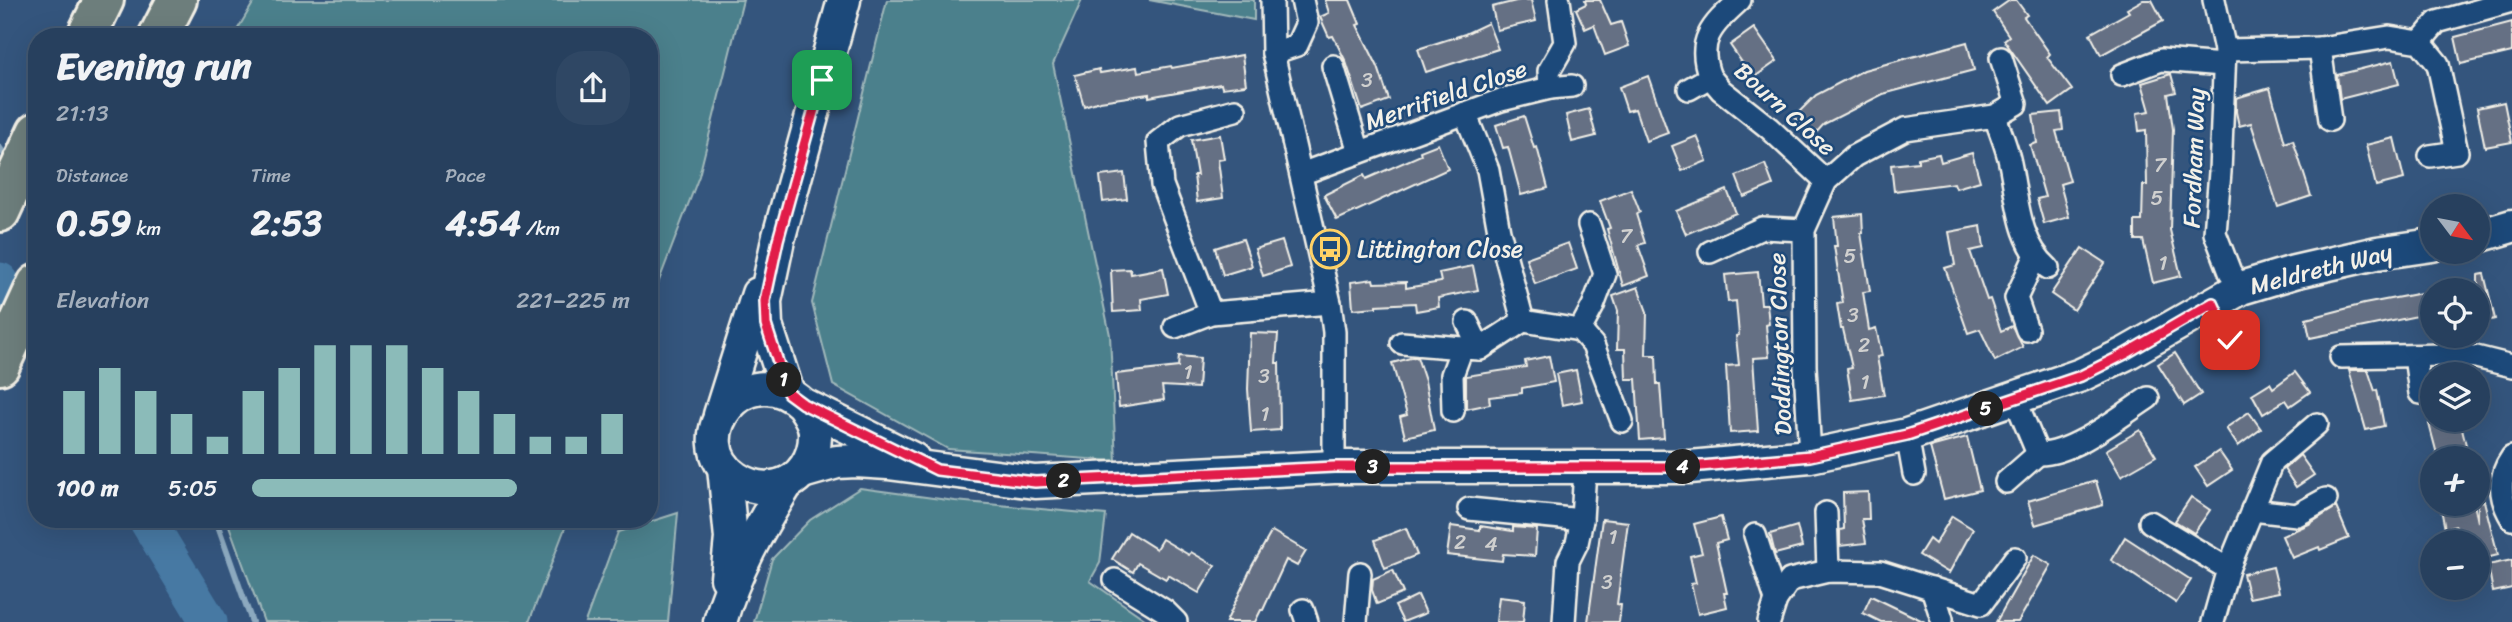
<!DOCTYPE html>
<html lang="en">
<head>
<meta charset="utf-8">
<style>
	:root { --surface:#27405e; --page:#2f4764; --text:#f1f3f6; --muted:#a4afbc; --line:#435973; --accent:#8bbbb9 }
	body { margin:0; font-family:Sriracha,sans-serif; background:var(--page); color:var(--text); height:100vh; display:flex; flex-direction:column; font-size:26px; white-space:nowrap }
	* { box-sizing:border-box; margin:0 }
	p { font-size:23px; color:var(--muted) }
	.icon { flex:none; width:38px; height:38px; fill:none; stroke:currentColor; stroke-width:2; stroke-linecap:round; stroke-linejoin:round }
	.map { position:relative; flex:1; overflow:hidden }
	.side { position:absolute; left:28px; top:28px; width:630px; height:500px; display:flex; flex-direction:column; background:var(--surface); border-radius:28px; box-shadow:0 7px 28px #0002,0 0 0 2px var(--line) }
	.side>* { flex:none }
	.needle { width:46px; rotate:122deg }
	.controls { position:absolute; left:2420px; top:194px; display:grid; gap:14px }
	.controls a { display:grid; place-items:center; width:70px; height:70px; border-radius:50%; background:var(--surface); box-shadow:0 7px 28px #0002,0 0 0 2px var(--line); font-size:35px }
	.pin { position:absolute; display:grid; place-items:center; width:60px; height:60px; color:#fff; margin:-30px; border-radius:14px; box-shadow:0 4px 10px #0006 }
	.km { position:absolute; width:35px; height:35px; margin:-18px; border-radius:50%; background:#222; color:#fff; font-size:19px; line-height:35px; text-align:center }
	.round { display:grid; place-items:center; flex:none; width:74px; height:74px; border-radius:28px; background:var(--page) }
	.head { display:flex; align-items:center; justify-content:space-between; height:119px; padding:0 28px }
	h1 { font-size:38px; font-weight:700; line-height:52px }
	.stats { display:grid; grid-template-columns:repeat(3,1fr); gap:10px; height:119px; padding:7px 28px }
	.stats div { display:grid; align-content:center }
	.stats b { font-size:35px; font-weight:700 }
	.stats small { font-size:19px; font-weight:400 }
	.stats p { font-size:19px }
	.chart { height:196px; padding:14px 28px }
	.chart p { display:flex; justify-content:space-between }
	.chart svg { width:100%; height:126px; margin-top:7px; stroke:var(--accent); stroke-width:6 }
	ul { padding:0 28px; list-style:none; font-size:23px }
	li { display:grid; grid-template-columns:112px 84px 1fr; align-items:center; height:52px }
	li i { height:18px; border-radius:9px; background:var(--accent) }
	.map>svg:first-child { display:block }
	.green { fill:#4c808c; stroke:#a0b8ba; stroke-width:2 }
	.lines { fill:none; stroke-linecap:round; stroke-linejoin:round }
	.stream { stroke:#8ca9bf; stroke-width:6 }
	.river { stroke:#4679a3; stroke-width:37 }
	.building { fill:#656f84; stroke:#f4f1e8; stroke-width:2 }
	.street-casing { stroke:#f4f1e8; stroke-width:26 }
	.secondary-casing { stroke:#f4f1e8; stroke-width:37 }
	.highway-casing { stroke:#f4f1e8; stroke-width:44 }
	.street { stroke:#1f4a7a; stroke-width:21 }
	.secondary { stroke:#1f4a7a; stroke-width:32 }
	.highway { stroke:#6d7e7c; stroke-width:38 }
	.route-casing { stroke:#fff; stroke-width:14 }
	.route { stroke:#e11d48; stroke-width:9 }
	.labels { text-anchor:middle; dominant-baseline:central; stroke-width:5; stroke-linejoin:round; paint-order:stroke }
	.number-label { font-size:21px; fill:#d0d0cf }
	.street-label { font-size:24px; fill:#f4f1e8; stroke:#1f4a7a }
	.poi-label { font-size:24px; fill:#f4f1e8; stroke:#1f4a7a; text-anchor:start }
</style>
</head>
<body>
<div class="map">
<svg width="2512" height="622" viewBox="0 0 2512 622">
	<rect width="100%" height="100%" fill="#34557d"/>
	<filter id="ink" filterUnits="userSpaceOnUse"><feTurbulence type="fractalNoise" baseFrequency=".0143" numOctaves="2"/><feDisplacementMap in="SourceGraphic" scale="14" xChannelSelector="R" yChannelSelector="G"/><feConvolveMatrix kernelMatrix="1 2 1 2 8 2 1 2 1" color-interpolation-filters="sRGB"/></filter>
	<g filter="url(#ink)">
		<g class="green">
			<polygon points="255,0 743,0 699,176 649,307 649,37 233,37"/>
			<polygon points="887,0 1082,0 1053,64 1110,335 1116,461 948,449 833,385 812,303"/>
			<polygon points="1149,0 1254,0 1254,20"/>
			<polygon points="860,488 955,501 1106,515 1100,563 1090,581 1149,622 754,622 772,559 810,520"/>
			<polygon points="678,513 668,622 585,622 618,532"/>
			<polygon points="227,520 568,520 529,622 264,622"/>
		</g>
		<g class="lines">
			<g class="stream">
				<polyline points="0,148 9,161"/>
				<polyline points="26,188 37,204"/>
				<polyline points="216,520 252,622"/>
			</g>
			<g class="river">
				<polyline points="0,281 37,341"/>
				<polyline points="147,520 209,622"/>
			</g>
		</g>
		<g class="building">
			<polygon points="1325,0 1350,0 1360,24 1357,25 1378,67 1389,100 1362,110 1346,62 1333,36 1329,37 1320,17 1329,13"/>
			<polygon points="1520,0 1531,0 1536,21 1497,30 1492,7"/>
			<polygon points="1585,0 1600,0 1611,25 1621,22 1629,46 1605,55 1594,25 1585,29 1576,9 1586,4"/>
			<polygon points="2010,0 2016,0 2027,15 2024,17 2050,54 2047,57 2072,90 2050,106 2004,40 2009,36 1993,12"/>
			<polygon points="2143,0 2152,0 2163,21 2101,55 2090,34 2129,12 2127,9"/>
			<polygon points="2512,22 2512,52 2461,64 2455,37"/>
			<polygon points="1488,23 1498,49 1426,72 1418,49 1465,34"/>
			<polygon points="1754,28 1777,61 1753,78 1730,45"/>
			<polygon points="1967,42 1974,70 1883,94 1824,124 1814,135 1794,117 1816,95 1864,70"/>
			<polygon points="1242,55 1246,85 1222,88 1221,84 1149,97 1149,94 1100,101 1084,106 1075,75 1099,69 1100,73 1137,67 1138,72 1171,66 1172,68"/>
			<polygon points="2393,61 2399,84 2340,99 2337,75"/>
			<polygon points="2171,74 2176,92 2168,94 2173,129 2170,230 2181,276 2153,283 2143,240 2135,240 2135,221 2142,221 2143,185 2147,185 2146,130 2139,131 2137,113 2150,111 2142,83"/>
			<polygon points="1648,76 1668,133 1646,141 1635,109 1627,111 1619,87"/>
			<polygon points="2270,88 2285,143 2293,140 2311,196 2278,207 2251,123 2239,126 2236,112 2236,98"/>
			<polygon points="2504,102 2512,142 2485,147 2477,108"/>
			<polygon points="1589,109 1596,136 1572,142 1566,115"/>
			<polygon points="2061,112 2063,130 2056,131 2070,181 2060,184 2069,217 2044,224 2037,199 2045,197 2030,145 2037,143 2033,115"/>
			<polygon points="1524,116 1534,148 1537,147 1548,188 1521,195 1508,147 1503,148 1496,125"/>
			<polygon points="1220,135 1224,159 1218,160 1223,198 1197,202 1194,175 1197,175 1191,140"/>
			<polygon points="1697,136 1707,161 1682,171 1672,146"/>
			<polygon points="2394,138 2404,179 2376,186 2366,145"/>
			<polygon points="1438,144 1448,169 1337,220 1324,195 1364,175 1366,179 1421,155 1420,151"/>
			<polygon points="1972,153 1980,181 1956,188 1954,183 1894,191 1891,165 1918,162 1918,158 1939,154 1941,162"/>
			<polygon points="1765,164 1773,185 1744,197 1736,176"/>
			<polygon points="1124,173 1127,199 1103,202 1100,176"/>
			<polygon points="1631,189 1640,212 1636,214 1645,243 1638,245 1649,276 1623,286 1607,229 1610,228 1600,201"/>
			<polygon points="1727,190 1736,213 1686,234 1676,211"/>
			<polygon points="1862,214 1863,233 1861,233 1870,291 1863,292 1869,330 1876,328 1882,356 1877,357 1884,395 1852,400 1847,369 1852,368 1843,329 1841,329 1837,304 1843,303 1834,246 1837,246 1834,217"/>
			<polygon points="1981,226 1984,248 1970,251 1987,300 1990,299 2001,331 2012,326 2023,347 1995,361 1980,329 1968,333 1945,268 1955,265 1949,232"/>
			<polygon points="1243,239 1252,266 1223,275 1215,248"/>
			<polygon points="1282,241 1290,267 1263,276 1255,249"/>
			<polygon points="1568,243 1577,269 1535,284 1526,258"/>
			<polygon points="2082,248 2105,263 2074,310 2051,294"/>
			<polygon points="1473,266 1478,290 1438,298 1439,307 1416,311 1415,303 1376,305 1376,307 1353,309 1351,282 1373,279 1374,283 1406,282 1406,288 1441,282 1439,273"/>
			<polygon points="1163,268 1168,294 1141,299 1142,310 1113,312 1111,270 1130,269 1131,274"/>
			<polygon points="1758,272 1761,304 1767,304 1769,324 1766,325 1769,357 1753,358 1758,431 1730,433 1726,366 1739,365 1736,336 1739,335 1736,301 1728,302 1725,275"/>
			<polygon points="2484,274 2495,319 2478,323 2478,275"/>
			<polygon points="1638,287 1647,312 1646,355 1656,355 1657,384 1660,384 1664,438 1640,440 1636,379 1626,379 1625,349 1617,349 1618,311 1613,296"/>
			<polygon points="2432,291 2432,313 2310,338 2306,319 2364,304"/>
			<polygon points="1250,333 1278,334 1276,363 1279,363 1280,430 1251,432 1248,389"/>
			<polygon points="2175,353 2201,394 2184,405 2158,364"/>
			<polygon points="1179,356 1200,358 1198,388 1162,386 1164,400 1119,407 1116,374 1178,367"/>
			<polygon points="1549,356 1554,382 1522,388 1522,393 1489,397 1490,404 1466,409 1466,376 1526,367 1525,361"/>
			<polygon points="1414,357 1417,357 1425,381 1434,430 1405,437 1400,417 1407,415 1392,363"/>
			<polygon points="1576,370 1582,401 1562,405 1556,374"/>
			<polygon points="2349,370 2368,370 2375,391 2377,390 2384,426 2366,430"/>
			<polygon points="2295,372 2310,392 2290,406 2286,400 2263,414 2252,394 2270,383 2273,388"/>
			<polygon points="2249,412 2261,429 2238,446 2226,428"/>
			<polygon points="2445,420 2460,420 2466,445 2464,445 2467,458 2438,458 2429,424"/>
			<polygon points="2140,430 2156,456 2121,476 2106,450"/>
			<polygon points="1967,437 1980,490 1944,499 1930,447"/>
			<polygon points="2219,451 2232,470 2208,486 2195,467"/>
			<polygon points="2300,455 2314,475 2296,487 2284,469"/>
			<polygon points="2096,481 2103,505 2035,525 2028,501"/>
			<polygon points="1868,492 1869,519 1862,519 1866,543 1840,546 1840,530 1844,529 1843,493"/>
			<polygon points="2191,497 2210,510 2194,533 2175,521"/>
			<polygon points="2484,501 2498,555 2478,560 2478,542 2461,542 2456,526 2445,529 2440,504 2474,504 2478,522 2478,502"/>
			<polygon points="2336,507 2349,538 2320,550 2319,547 2292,558 2282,536 2309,524"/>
			<polygon points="1952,516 1973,529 1949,573 1919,555 1929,539 1935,544"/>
			<polygon points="1721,517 1727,540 1716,543 1727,593 1724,593 1727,607 1698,614 1691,584 1696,583 1690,556 1702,553 1694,524"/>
			<polygon points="1602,519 1628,522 1617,604 1621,605 1619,622 1588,622"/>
			<polygon points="1451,526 1480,530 1480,526 1513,531 1513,527 1537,529 1535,556 1503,554 1502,561 1447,555"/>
			<polygon points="1797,526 1802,547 1775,554 1770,534"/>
			<polygon points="1406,528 1417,555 1385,568 1375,540"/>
			<polygon points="1272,531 1306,551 1297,566 1286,560 1263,610 1261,610 1255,622 1226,622 1252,566"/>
			<polygon points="1129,532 1156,549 1162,539 1189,555 1191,552 1215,566 1199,593 1168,575 1166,579 1138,563 1133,572 1112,559"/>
			<polygon points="2125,537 2191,580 2176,603 2111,560"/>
			<polygon points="2034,555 2051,565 2018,622 1996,622"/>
			<polygon points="2512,560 2512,588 2493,592 2488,565"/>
			<polygon points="2273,567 2279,592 2249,598 2243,574"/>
			<polygon points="1393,570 1403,593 1377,604 1372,590 1373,579"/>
			<polygon points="1418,595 1426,613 1403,622 1395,606"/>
			<polygon points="1871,596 1925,622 1881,622 1863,613"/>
			<polygon points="1499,597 1525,600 1523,622 1496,622"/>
		</g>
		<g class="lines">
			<defs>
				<g id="street">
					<polyline points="1272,0 1273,53 1330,303 1334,332 1334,467"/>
					<polyline points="2214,0 2225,50 2220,172 2215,233 2230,272 2241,288"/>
					<polyline points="2420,42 2437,22 2512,1"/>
					<polyline points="2320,48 2330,120"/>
					<polyline points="2225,50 2320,48 2389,37 2420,42 2438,64 2457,152 2430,156"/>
					<polyline points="1273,53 1297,45 1307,23 1302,0"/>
					<polyline points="1333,66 1359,152"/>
					<polyline points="2122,75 2161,60 2223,65"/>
					<path d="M1710,77C1695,39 1714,24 1740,0"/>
					<polyline points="1550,88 1549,71 1565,43 1559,0"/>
					<polyline points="1689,89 1710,77 1721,90 1769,128 1826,181"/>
					<polyline points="1995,116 2016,104 2001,58"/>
					<polyline points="1301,174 1501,100 1550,88 1572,86"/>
					<polyline points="1710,252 1762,228 1804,230"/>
					<polyline points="2213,303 2230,340"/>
					<polyline points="1211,313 1162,185 1158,142 1180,125 1235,110"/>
					<polyline points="1523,321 1580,330 1593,345 1622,421"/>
					<polyline points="1467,322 1480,349"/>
					<polyline points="1175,327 1211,313 1330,303"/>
					<polyline points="1580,330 1593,306 1605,274 1589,225"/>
					<polyline points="2027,330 2016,298 2035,257"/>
					<polyline points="1402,343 1462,348"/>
					<polyline points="2415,356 2420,393"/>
					<polyline points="2341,357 2446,355 2476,357 2512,366"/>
					<path d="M2015,399L2038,454C2072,455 2119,417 2148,398"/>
					<polyline points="1453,411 1452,375 1462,348 1480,349 1523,321 1499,231 1488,170 1465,113"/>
					<polyline points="1907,435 1914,474"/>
					<path d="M1810,456L1805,366L1804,230L1826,181L1854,156L1905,129L1995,116C2000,132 2007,147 2010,163C2018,201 2018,241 2048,268"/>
					<path d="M2512,457C2497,478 2499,498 2512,519"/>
					<polyline points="2006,482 2038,454"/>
					<polyline points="1469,509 1582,520"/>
					<polyline points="2252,510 2297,515 2326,499"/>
					<polyline points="1826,513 1828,571"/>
					<polyline points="2150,522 2228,569"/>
					<polyline points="1755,535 1776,600"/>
					<polyline points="1115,580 1165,611 1176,622"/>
					<polyline points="1932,588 1942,619"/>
					<polyline points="1303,610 1307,622"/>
					<polyline points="1356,622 1360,573"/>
					<polyline points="1564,622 1568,561 1577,543 1582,520 1585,468"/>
					<polyline points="1769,622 1776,600 1790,580 1828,571 1880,572 1981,604 2015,558"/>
					<polyline points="2213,622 2228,569 2272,462 2317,424"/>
				</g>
				<g id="secondary">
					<polyline points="2478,236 2512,226"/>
					<polyline points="788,393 766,325 765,301 778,240 844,0"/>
					<path d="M802,404C808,413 815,422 815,433C816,457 801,481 778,486C763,490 748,486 736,478C680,440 746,352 802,404L913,459"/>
					<polyline points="720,415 758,294"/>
					<polyline points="724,467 731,538 727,578"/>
					<polyline points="802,472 837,462 856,461 888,463 1035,482 1334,467 1690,467 1810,456 1907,435 2081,375 2125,354 2241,288 2294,272 2377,253 2432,245"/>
					<path d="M720,622C734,572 760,527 787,483"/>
				</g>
				<g id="highway">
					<polyline points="86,37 104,0"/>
					<polyline points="158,37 177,0"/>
					<polyline points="0,212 37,132"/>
					<polyline points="0,365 37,284"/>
				</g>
			</defs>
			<use href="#street" class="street-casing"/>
			<use href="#secondary" class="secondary-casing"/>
			<use href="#highway" class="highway-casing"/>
			<use href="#street" class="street"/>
			<use href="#secondary" class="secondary"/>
			<use href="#highway" class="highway"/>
		</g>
	</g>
	<g class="lines" filter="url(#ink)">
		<defs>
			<polyline id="route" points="822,80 778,240 765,301 766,325 788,393 803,404 937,470 1035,482 1334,467 1690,467 1810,456 1907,435 2081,376 2125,354 2213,303 2230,340"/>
		</defs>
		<use href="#route" class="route-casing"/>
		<use href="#route" class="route"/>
	</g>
	<defs>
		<symbol id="bus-ring" viewBox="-11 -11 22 22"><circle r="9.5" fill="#1f4a7a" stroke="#ffd166" stroke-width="1.5"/><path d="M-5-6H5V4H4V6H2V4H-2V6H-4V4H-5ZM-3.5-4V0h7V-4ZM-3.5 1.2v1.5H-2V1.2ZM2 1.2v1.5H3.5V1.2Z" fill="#ffd166"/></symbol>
	</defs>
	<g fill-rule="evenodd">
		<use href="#bus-ring" x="1308" y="227" width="44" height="44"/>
	</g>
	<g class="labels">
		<g class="number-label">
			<text x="1367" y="80">3</text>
			<text x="2160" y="165">7</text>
			<text x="2157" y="198">5</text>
			<text x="1626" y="236">7</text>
			<text x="1850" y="256">5</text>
			<text x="2163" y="263">1</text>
			<text x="1853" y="315">3</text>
			<text x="1864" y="345">2</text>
			<text x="1188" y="372">1</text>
			<text x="1264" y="376">3</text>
			<text x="1865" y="382">1</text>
			<text x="1265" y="414">1</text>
			<text x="1613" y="537">1</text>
			<text x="1460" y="542">2</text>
			<text x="1491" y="544">4</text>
			<text x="1607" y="582">3</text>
		</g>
		<g class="street-label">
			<text transform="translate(1446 95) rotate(-19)">Merrifield Close</text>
			<text transform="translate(1785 109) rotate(42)">Bourn Close</text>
			<text transform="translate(2194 158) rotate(-88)">Fordham Way</text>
			<text transform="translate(2321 269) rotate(-14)">Meldreth Way</text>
			<text transform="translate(1780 344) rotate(-92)">Doddington Close</text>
		</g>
		<g class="poi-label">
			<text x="1357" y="249">Littington Close</text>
		</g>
	</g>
</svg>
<div class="controls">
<a><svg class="needle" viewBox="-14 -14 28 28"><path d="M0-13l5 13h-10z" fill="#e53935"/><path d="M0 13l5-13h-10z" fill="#a4afbc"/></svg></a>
<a><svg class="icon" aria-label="locate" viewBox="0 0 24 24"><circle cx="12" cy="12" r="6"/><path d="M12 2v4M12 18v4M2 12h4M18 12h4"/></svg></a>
<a><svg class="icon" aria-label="layers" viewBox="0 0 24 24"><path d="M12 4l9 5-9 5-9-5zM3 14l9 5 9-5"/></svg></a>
<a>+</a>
<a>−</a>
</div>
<div class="pin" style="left:822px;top:80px;background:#1e9e55"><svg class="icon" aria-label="arrive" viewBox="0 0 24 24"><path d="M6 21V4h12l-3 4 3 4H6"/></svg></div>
<div class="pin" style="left:2230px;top:340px;background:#d93025"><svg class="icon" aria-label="check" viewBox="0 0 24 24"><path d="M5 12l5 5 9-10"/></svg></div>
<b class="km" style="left:784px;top:380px">1</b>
<b class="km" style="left:1064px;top:481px">2</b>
<b class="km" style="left:1373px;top:467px">3</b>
<b class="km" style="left:1683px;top:467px">4</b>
<b class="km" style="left:1986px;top:409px">5</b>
<section class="side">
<div class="head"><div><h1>Evening run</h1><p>21:13</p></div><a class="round"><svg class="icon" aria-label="share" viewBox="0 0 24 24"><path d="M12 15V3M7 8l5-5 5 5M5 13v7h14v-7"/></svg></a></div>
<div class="stats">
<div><p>Distance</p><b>0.59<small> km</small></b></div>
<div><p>Time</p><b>2:53</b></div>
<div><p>Pace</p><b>4:54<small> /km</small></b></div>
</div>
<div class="chart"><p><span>Elevation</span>221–225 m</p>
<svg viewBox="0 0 160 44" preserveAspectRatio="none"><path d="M5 44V22M15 44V14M25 44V22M35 44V30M45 44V38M55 44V22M65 44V14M75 44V6M85 44V6M95 44V6M105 44V14M115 44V22M125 44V30M135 44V38M145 44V38M155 44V30"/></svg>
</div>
<ul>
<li><b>100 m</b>5:05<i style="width:70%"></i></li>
</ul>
</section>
</div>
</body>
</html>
